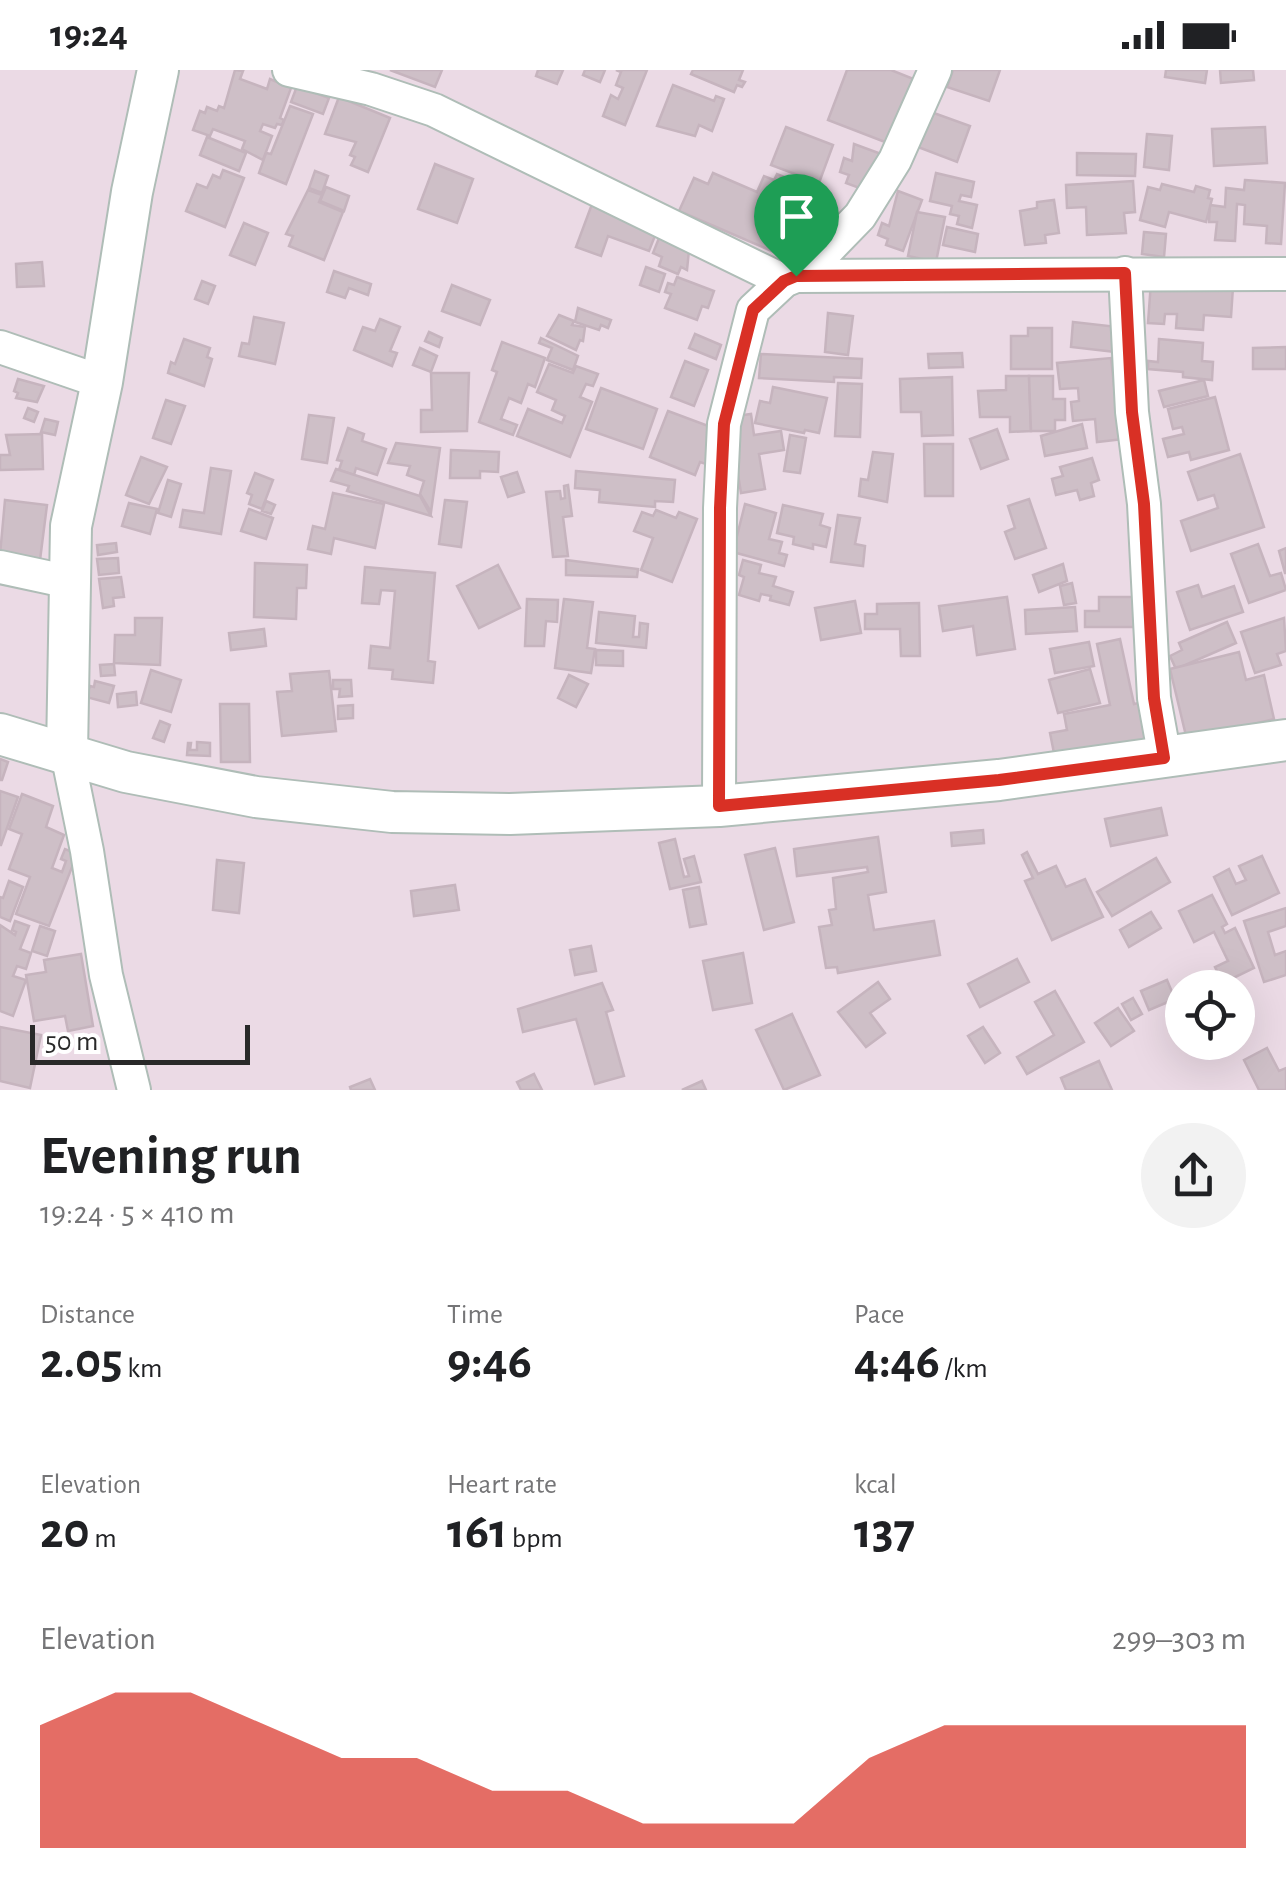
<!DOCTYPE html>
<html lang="en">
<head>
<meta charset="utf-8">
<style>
	:root { --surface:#fff; --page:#f2f2f2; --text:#202124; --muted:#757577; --accent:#d93025 }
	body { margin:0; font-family:"Alegreya Sans",sans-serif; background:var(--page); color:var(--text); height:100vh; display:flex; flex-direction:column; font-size:38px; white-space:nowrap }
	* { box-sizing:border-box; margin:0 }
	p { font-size:32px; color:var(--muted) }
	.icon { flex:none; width:55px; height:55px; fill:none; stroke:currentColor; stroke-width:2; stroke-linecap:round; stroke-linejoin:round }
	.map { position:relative; height:1020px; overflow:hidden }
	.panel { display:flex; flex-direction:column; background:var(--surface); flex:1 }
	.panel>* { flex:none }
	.buttons { position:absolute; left:1165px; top:900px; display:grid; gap:20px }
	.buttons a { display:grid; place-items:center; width:90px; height:90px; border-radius:50%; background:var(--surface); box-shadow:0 10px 40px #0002; font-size:50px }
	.scale { position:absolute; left:30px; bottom:25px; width:220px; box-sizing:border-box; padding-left:10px; border:5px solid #292929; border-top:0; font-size:28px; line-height:35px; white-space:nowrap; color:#292929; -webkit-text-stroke:8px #fff; paint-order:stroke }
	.pin { position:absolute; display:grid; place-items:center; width:85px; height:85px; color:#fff; margin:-102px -42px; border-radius:50% 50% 50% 0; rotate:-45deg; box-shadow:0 0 10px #0007 }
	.pin .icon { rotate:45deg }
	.round { display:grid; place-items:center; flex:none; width:105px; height:105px; border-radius:52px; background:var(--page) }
	.overview { display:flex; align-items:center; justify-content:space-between; height:170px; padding:0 40px }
	h1 { font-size:55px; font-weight:700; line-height:75px }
	.stats { display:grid; grid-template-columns:repeat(3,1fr); gap:15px; height:170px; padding:10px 40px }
	.stats div { display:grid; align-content:center }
	.stats b { font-size:50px; font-weight:700 }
	.stats small { font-size:28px; font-weight:400 }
	.stats p { font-size:28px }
	.chart { height:280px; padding:20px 40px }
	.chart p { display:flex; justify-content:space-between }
	.chart svg { width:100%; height:180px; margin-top:10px; fill:var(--accent); opacity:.7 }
	.status { display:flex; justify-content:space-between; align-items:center; height:70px; padding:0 50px; background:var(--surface); direction:ltr }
	.status svg { height:28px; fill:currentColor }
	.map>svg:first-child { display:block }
	.building { fill:#cebfc7; stroke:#c6b4be; stroke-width:2.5 }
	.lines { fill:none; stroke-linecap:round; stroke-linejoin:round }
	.minor-casing { stroke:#afbdb7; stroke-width:36 }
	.tertiary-casing { stroke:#afbdb7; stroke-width:44 }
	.minor { stroke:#fff; stroke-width:32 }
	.tertiary { stroke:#fff; stroke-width:40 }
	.route-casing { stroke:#fff; stroke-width:20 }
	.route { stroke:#d93025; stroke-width:12 }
</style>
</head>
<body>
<div class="status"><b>19:24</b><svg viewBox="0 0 49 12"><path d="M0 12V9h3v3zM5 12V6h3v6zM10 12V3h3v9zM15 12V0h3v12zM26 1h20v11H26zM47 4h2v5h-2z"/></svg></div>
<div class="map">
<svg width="1286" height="1020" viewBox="0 0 1286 1020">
	<rect width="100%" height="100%" fill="#ebdae5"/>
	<g class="building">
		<polygon points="235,0 243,1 240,9 267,19 270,9 291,18 280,48 284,50 282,55 277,54 275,58 263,54 260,61 272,66 263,90 242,79 245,71 213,59 210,66 193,60 200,41 205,43 207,37 217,41 219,36 224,38"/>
		<polygon points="390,0 442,0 435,17"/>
		<polygon points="538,0 563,0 557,14 536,6"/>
		<polygon points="585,0 605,0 600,12 583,5"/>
		<polygon points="616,0 647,0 625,55 603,46 611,25 618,29 623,18 616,15 621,2"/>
		<polygon points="693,0 743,0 739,10 745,12 742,17 737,15 734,22 691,4"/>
		<polygon points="847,0 891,0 916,10 898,77 828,50"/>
		<polygon points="953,0 1000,0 989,31 947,17"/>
		<polygon points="1166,0 1207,0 1205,13 1165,7"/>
		<polygon points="1220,0 1253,0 1254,10 1221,13"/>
		<polygon points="673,15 714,31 716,26 724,29 712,61 699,55 695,66 657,56"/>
		<polygon points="297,16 329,28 323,44 291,32"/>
		<polygon points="339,27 390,48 368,102 351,95 355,87 350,85 356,72 325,64"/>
		<polygon points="290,36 313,44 286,114 259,103 266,83 271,84"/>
		<polygon points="931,42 970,56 957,92 918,77"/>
		<polygon points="786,57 833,75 819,113 771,95"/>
		<polygon points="1265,57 1267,93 1214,96 1212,59"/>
		<polygon points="1147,64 1172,66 1169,100 1144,97"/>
		<polygon points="207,67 246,83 239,101 200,85"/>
		<polygon points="854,74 884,85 870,122 846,113 849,105 840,102 844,88 852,91"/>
		<polygon points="1077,83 1136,84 1135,106 1077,105"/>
		<polygon points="435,94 473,109 457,153 418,139"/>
		<polygon points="223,100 244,108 225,157 186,141 197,114 207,118 213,105 220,108"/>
		<polygon points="315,101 328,106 322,123 309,118"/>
		<polygon points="713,103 757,122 764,106 774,110 777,104 810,117 781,185 679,141 694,108 708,114"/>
		<polygon points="936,103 974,112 971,127 961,125 959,131 977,135 972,158 957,154 959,146 950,144 952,136 930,131"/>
		<polygon points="1245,110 1285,113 1281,174 1266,173 1267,156 1244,154 1245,135 1237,134 1235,171 1215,170 1217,152 1209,152 1210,135 1225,137 1226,118 1244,120"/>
		<polygon points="1133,111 1135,142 1124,143 1126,163 1087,165 1086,137 1067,138 1066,115"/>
		<polygon points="1162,114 1194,122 1196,116 1210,120 1208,128 1212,129 1206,152 1169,142 1165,157 1140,150 1148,117 1160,120"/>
		<polygon points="326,117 349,126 344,141 320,131"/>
		<polygon points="308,120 322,125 319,132 343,142 324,190 289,176 293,166 286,164"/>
		<polygon points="898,121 922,130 903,181 886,175 888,169 878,165 882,153 889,156"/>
		<polygon points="1054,130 1059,163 1045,165 1046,173 1025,175 1020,141 1037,138 1037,132"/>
		<polygon points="592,134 658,158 649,181 608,166 601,186 576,177"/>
		<polygon points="917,142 945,147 936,192 908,186"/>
		<polygon points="244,153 268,163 255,195 230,185"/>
		<polygon points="947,157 978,164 975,182 943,175"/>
		<polygon points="1144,162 1166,164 1164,187 1142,184"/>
		<polygon points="661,163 689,180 687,200 681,197 678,204 659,196 662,187 653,183"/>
		<polygon points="42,192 44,216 17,217 16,194"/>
		<polygon points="646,197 665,204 659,222 640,215"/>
		<polygon points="334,201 371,214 368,225 349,218 345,228 327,222"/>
		<polygon points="677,207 714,221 708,238 702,236 697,250 665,238 671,224 665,222 668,213 674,215"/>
		<polygon points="202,211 215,216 208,234 195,229"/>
		<polygon points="1151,212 1233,217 1231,247 1204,245 1203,260 1176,258 1177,244 1165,244 1164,254 1148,253"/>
		<polygon points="452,215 490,230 480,255 442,241"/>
		<polygon points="578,238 611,250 608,258 601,255 599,260 575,252"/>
		<polygon points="828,243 853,246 848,285 825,282"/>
		<polygon points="559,245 574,251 572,255 585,257 583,271 580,270 576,280 547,266"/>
		<polygon points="254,247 284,253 275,294 239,286 242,273 249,274"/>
		<polygon points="380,249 400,257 390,281 397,283 392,296 354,280 363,257 375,261"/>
		<polygon points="1073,252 1118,257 1116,282 1071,277"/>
		<polygon points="1028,258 1052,258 1052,299 1011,299 1011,266 1028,266"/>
		<polygon points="429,262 442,268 439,277 425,271"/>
		<polygon points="695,264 721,275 716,289 689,278"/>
		<polygon points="541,268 578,286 573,300 547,290 552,278 539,273"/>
		<polygon points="184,269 210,278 207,287 212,289 204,316 168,303 171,292 175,294"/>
		<polygon points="1159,269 1203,273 1202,291 1213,292 1212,310 1183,307 1183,302 1148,299 1148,291 1158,292"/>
		<polygon points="502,272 545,288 535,317 528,314 521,333 509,328 501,349 517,355 513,365 479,352 497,302 492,300"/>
		<polygon points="1286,277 1286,299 1253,299 1253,278"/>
		<polygon points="420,278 437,286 431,302 413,295"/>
		<polygon points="962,283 963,297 929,298 928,284"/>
		<polygon points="761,284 862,289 861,308 834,307 834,312 759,308"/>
		<polygon points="1111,288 1117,343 1124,369 1097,372 1095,349 1073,351 1071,332 1079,331 1078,318 1060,319 1057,293"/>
		<polygon points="685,291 708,300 694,336 671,327"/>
		<polygon points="549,294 573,303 576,296 598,304 593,316 586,314 580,327 592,332 570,387 517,366 528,339 562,353 565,346 552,340 556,330 537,322"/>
		<polygon points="431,303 469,303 467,361 421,362 421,340 432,340"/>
		<polygon points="1006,306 1029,306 1031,361 1010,362 1010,347 980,347 978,321 1006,320"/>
		<polygon points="1029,306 1053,306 1053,329 1065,329 1065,350 1055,350 1055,361 1031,361"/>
		<polygon points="952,307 953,365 922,366 921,342 901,342 900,309"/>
		<polygon points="18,309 44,316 37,332 16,328 18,323 14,321"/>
		<polygon points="1204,310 1208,326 1164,337 1159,321"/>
		<polygon points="838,313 862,314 860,367 835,366"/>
		<polygon points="773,317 827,328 819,363 805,360 804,363 755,353 760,331 770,333"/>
		<polygon points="601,318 657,339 643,379 586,359"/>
		<polygon points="1215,327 1229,380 1191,390 1189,382 1168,387 1163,369 1184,364 1182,357 1173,359 1168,339"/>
		<polygon points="166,330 185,336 171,374 153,368"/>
		<polygon points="28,338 38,342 34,352 24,348"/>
		<polygon points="668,341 719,360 706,394 700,392 695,405 650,387"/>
		<polygon points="751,344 754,365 781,361 784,380 759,384 765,419 741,423 729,347"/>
		<polygon points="309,345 334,348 327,393 302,389"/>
		<polygon points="45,349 58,352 55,365 41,362"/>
		<polygon points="1082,354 1087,378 1045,386 1041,366"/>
		<polygon points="348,358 364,364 362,371 386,379 377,405 356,398 354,405 339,400 342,391 337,390"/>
		<polygon points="997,359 1008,389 981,399 970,369"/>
		<polygon points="42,364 43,399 0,400 0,385 10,385 6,365"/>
		<polygon points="790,365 806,368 800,403 784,401"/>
		<polygon points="396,373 440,378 431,442 420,424 424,411 407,405 410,396 388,393"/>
		<polygon points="924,374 953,374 953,426 925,426"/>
		<polygon points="451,380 499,382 498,402 480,401 480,408 450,408"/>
		<polygon points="873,382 893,384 887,432 859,426 861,409 868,410"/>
		<polygon points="1240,384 1264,457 1191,481 1181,451 1218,438 1214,425 1198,430 1188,402"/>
		<polygon points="141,387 167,397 149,434 126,425"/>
		<polygon points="1092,388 1099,410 1091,413 1094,426 1080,430 1077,420 1056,425 1052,409 1063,406 1060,397"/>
		<polygon points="211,398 231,401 221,464 180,457 183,440 204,443"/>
		<polygon points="336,399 420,426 431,446 347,421 349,416 331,411"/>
		<polygon points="576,401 675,410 673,432 655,431 655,437 599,432 600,420 575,418"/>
		<polygon points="517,402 524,422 508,427 501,407"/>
		<polygon points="255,403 273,410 262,439 249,434 252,425 247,423"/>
		<polygon points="168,410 181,414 171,447 158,443"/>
		<polygon points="568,415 572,446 563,447 568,486 553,487 546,422 560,421 561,429 565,428 564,416"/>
		<polygon points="333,423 384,434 375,478 334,468 331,484 308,479 313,456 325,459"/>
		<polygon points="1029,429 1046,478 1015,489 1005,462 1015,458 1008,436"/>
		<polygon points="5,430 47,435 40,490 0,485"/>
		<polygon points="445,430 467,432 461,477 439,474"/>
		<polygon points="266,431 275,435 271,444 262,441"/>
		<polygon points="129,433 157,439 150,464 122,456"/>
		<polygon points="745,434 776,443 769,469 782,472 779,483 787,485 784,496 733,482"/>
		<polygon points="783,435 823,444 820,455 830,458 826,477 813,474 813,479 793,474 794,467 777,463"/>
		<polygon points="249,439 273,448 266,469 241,461"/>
		<polygon points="656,440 676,448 679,442 697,449 672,512 641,500 653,468 634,461 642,442 653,446"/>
		<polygon points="838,445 860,448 855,474 865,476 863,496 831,492"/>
		<polygon points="116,473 117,482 98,485 97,475"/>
		<polygon points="1258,474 1270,506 1281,503 1286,520 1249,533 1231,484"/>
		<polygon points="1286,478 1286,503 1285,503 1279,481"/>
		<polygon points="118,488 119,503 99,505 97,489"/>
		<polygon points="566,490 638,499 637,507 566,505"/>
		<polygon points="743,490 761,495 759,503 776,507 773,516 793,522 789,535 770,530 771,526 761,524 759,531 739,525 744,507 739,505"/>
		<polygon points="255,493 307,495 306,518 297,518 296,549 254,547"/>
		<polygon points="1063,494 1067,511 1039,522 1033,505"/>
		<polygon points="498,495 520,538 479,558 457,516"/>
		<polygon points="365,497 435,503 428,591 435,592 433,613 392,609 393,600 369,598 371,576 390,578 395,521 381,520 379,534 362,533"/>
		<polygon points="121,507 124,527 113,528 114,536 103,538 99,509"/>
		<polygon points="1072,513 1076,533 1064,535 1060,516"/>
		<polygon points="1198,515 1202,527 1234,516 1243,542 1190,560 1177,522"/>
		<polygon points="1007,527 1015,579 977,585 973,556 943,561 939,536"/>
		<polygon points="1099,527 1134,527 1134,557 1085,557 1085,541 1099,541"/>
		<polygon points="527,529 558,530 557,552 546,551 544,576 525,576"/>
		<polygon points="564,529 593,532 587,578 595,579 591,603 555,598"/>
		<polygon points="855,531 861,563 821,570 815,538"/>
		<polygon points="919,533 920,586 901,586 900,559 865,559 865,544 877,544 877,534"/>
		<polygon points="1075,537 1077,561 1026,564 1025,540"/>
		<polygon points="599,542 635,546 633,567 639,567 640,553 648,554 646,578 596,573"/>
		<polygon points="135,548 162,548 160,595 114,593 115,565 135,565"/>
		<polygon points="1284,548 1286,581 1277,584 1281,595 1255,603 1241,562"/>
		<polygon points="1227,552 1236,573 1176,599 1170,586 1182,580 1179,573"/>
		<polygon points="264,559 266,576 231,580 229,563"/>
		<polygon points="1120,569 1134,634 1149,631 1157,671 1056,693 1050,663 1067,660 1064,644 1110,635 1097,574"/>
		<polygon points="1089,572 1094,596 1055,603 1050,579"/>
		<polygon points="596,580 623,581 623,596 596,595"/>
		<polygon points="1239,582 1246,610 1264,605 1274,649 1187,670 1170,599"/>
		<polygon points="114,594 115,605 101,606 100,595"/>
		<polygon points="1090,599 1100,633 1058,643 1049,610"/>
		<polygon points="151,600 181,610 171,642 141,633"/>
		<polygon points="329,601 336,661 282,666 277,622 292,621 290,604"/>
		<polygon points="569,605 588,614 576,637 558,628"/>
		<polygon points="333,610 351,610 352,626 339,627 340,619 333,619"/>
		<polygon points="95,611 114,616 109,633 86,627 90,616 94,617"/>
		<polygon points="136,622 137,635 118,637 117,624"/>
		<polygon points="220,634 249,634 250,692 221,692"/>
		<polygon points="353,635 353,648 338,649 338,636"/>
		<polygon points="160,651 170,655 164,672 153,668"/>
		<polygon points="197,672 210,673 210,686 187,685 188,673 191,673 190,680 197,680"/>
		<polygon points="0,689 8,692 2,710 0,710"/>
		<polygon points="0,721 18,727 1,775 0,775"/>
		<polygon points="22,724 53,736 46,757 64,765 52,798 62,802 66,791 61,789 65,779 88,788 81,807 74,804 76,798 72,797 49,856 16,844 30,807 9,799 22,764 9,759"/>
		<polygon points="1161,738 1167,765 1111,776 1105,749"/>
		<polygon points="983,760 984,773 952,776 951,763"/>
		<polygon points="878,767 886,822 868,825 874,860 934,851 940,885 838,903 837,897 826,898 819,857 832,855 829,840 836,839 833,808 868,802 867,797 797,806 794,779"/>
		<polygon points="675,769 684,807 689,806 684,789 694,786 701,812 670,819 659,773"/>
		<polygon points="775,778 794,852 764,860 745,785"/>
		<polygon points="1027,782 1038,804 1056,796 1066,817 1085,809 1103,847 1052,870 1025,811 1033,808 1022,785"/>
		<polygon points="1262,786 1279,823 1232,845 1214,807 1229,799 1236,814 1246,810 1239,796"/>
		<polygon points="1156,788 1170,812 1112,846 1097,822"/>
		<polygon points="217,790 244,793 239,843 213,840"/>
		<polygon points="9,811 23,817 10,851 0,847 0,827 3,828"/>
		<polygon points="455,815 459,840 414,846 411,821"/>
		<polygon points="699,817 706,854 690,857 683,820"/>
		<polygon points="1212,825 1227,854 1222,857 1225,863 1235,858 1254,898 1223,913 1215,897 1228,891 1214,862 1194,872 1179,841"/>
		<polygon points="1286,838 1286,856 1268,862 1275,885 1286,881 1286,905 1264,912 1244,851"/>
		<polygon points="1151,842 1161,858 1129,877 1120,860"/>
		<polygon points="15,851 29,856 20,879 31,883 26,899 17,896 13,906 26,910 13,946 0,941 0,855 15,865 16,862 12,860"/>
		<polygon points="40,856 55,861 47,886 32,881"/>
		<polygon points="591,876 596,901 575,905 570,880"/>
		<polygon points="743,883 752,933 713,940 703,891"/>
		<polygon points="81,884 93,956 68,961 65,946 34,951 26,905 46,902 44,890"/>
		<polygon points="1017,889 1029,912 980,937 968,914"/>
		<polygon points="1167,910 1175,929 1149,940 1141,921"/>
		<polygon points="878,912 890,929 870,943 885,963 866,977 838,942"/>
		<polygon points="602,913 613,940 606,942 624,1006 595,1014 576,949 523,962 518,939"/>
		<polygon points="1055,921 1084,972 1027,1004 1017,987 1054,965 1035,932"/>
		<polygon points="1133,928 1142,944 1131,950 1122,934"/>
		<polygon points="1118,938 1134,961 1111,976 1095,953"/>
		<polygon points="792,944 820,1005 784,1020 756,960"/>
		<polygon points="0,957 41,965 30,1018 0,1011"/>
		<polygon points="983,957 1000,983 985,993 968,966"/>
		<polygon points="1267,978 1279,1001 1286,998 1286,1020 1259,1020 1244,990"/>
		<polygon points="1099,991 1112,1020 1066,1020 1061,1008"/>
		<polygon points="534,1004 542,1020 521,1020 517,1012"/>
		<polygon points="370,1009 375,1020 351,1020 350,1017"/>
		<polygon points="702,1011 706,1020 682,1020"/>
	</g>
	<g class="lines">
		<defs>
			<g id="minor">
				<polyline points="289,0 371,19 434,40 784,211"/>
				<polyline points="1125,203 1132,342 1144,434 1154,628 1165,688"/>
				<polyline points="796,206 1286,204"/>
				<polyline points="0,277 102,312"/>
				<polyline points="0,497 70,512"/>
				<polyline points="67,683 87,781 106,905 134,1020"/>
				<polyline points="719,736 720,438 724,354 753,240 784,211 796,206 827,180 860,146 895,90 935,0"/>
			</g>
			<g id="tertiary">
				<polyline points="0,664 126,702 256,727 392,742 510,744 719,736 999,710 1286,670"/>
				<polyline points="67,683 71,456 102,312 132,122 158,0"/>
			</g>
		</defs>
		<use href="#minor" class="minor-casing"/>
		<use href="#tertiary" class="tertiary-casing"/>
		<use href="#minor" class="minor"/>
		<use href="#tertiary" class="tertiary"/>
	</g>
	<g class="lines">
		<defs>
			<polygon id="route" points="1125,203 1132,342 1144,434 1154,628 1164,688 999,710 719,736 720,438 724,354 753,240 784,211 796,206"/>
		</defs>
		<use href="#route" class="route-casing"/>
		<use href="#route" class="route"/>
	</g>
</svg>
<div class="buttons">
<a><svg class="icon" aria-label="locate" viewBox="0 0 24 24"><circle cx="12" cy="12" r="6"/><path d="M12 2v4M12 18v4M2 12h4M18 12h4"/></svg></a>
</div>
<div class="scale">50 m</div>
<div class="pin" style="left:796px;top:206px;background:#1e9e55"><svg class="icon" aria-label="arrive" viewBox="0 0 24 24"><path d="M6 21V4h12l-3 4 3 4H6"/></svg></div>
</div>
<section class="panel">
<div class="overview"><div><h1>Evening run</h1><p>19:24 · 5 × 410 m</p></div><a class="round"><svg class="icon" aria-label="share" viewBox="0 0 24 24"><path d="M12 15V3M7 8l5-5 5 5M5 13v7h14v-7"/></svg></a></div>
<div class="stats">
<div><p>Distance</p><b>2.05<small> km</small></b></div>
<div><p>Time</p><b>9:46</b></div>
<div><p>Pace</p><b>4:46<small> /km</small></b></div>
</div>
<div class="stats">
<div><p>Elevation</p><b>20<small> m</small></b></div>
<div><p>Heart rate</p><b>161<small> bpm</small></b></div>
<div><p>kcal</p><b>137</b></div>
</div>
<div class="chart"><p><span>Elevation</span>299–303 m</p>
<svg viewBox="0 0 160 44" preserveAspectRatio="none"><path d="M0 44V14L10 6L20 6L30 14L40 22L50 22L60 30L70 30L80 38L90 38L100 38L110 22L120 14L130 14L140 14L150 14L160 14V44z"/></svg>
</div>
</section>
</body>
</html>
